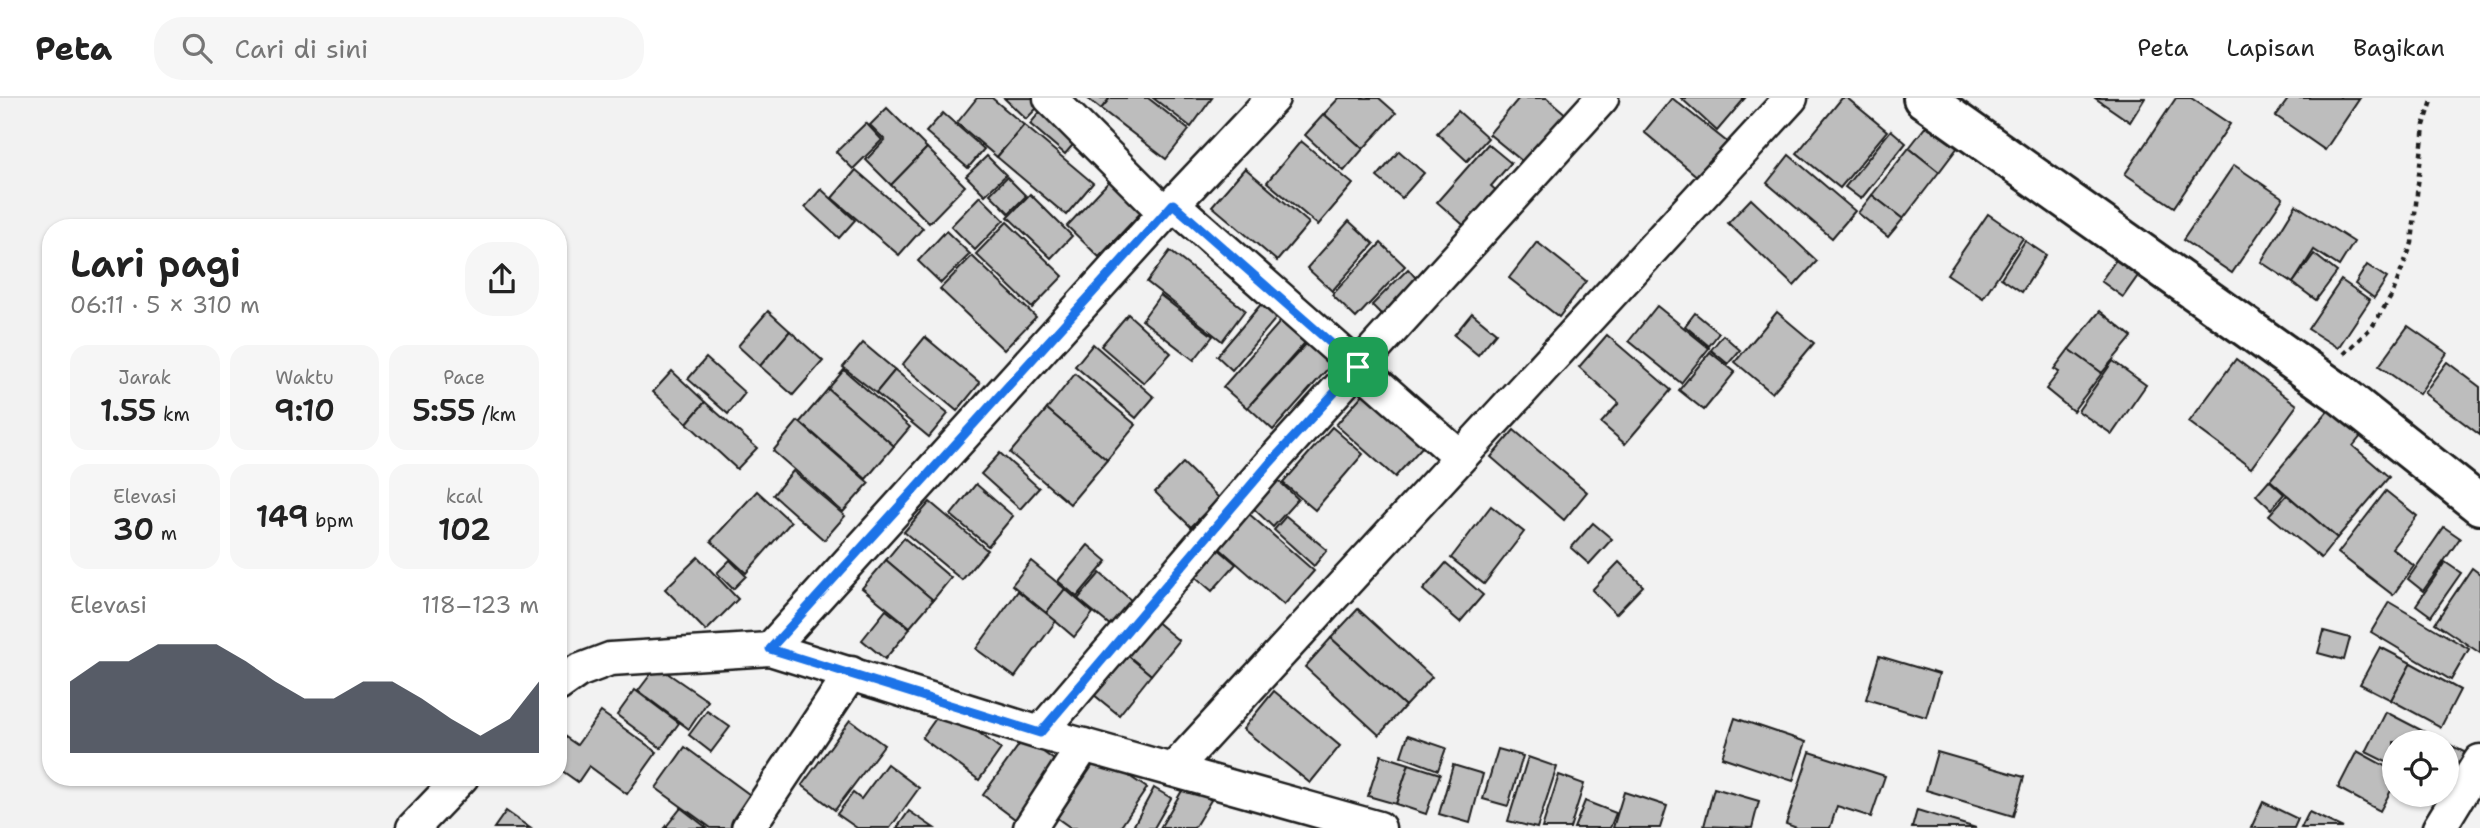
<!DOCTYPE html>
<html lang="id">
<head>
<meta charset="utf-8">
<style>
	:root { --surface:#fff; --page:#f6f6f6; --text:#222; --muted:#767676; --line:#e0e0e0; --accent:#111827 }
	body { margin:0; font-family:"Shantell Sans",sans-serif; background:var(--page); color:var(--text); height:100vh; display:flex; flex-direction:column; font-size:26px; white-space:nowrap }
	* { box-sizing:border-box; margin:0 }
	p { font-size:23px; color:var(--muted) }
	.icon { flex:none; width:38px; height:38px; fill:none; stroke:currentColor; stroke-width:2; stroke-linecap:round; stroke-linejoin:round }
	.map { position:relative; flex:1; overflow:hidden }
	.drawer { position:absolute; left:42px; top:121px; width:525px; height:567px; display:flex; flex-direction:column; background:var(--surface); border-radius:28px; box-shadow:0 2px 5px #0004 }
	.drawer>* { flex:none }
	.fabs { position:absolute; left:2382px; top:632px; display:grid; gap:14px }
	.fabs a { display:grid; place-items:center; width:77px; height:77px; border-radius:50%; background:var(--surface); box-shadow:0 2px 5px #0004; font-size:35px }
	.pin { position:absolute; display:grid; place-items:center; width:60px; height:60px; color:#fff; margin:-30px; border-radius:14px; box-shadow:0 4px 10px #0006 }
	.round { display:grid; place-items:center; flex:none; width:74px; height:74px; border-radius:28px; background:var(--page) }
	.summary { display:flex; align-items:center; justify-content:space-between; height:119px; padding:0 28px }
	h1 { font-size:38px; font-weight:600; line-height:52px }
	.figures { display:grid; grid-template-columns:repeat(3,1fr); gap:10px; height:119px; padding:7px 28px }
	.figures div { display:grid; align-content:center; border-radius:18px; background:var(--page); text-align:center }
	.figures b { font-size:30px; font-weight:600 }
	.figures small { font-size:19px; font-weight:400 }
	.figures p { font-size:19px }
	.chart { height:196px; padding:14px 28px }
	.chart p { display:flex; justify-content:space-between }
	.chart svg { width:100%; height:126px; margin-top:7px; fill:var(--accent); opacity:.7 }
	header { display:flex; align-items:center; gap:42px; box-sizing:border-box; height:98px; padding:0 35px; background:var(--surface); border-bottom:2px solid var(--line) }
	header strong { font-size:33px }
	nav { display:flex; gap:38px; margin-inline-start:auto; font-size:24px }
	.search { width:490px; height:63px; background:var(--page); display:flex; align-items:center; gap:18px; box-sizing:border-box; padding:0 24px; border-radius:28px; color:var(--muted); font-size:26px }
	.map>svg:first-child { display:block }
	.building { fill:#bdbdbd; stroke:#1c1c1c; stroke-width:2 }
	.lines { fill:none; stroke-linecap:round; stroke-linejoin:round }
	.street-casing { stroke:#1c1c1c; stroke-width:37 }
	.secondary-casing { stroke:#1c1c1c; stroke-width:44 }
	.path { stroke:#1c1c1c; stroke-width:4.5; stroke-dasharray:5 5; stroke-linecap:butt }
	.street { stroke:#fff; stroke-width:32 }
	.secondary { stroke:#fff; stroke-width:38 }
	.route-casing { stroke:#fff; stroke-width:14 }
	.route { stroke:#1a73e8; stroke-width:9 }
</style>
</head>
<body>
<header>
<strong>Peta</strong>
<div class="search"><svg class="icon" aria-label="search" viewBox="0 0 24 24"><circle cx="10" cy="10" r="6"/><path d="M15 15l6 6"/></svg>Cari di sini</div>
<nav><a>Peta</a><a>Lapisan</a><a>Bagikan</a></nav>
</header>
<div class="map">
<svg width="2480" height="730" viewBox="0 0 2480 730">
	<rect width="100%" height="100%" fill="#f2f2f2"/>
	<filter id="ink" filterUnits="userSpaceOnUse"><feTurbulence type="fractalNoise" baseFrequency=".0143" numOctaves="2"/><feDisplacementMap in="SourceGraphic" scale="14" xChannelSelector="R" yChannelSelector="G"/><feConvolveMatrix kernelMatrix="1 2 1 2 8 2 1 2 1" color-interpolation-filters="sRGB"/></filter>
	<g filter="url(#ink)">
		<g class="building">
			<polygon points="977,0 992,0 1024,27 997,59 957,25"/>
			<polygon points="1004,0 1045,0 1046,1 1026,21"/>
			<polygon points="1087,0 1110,0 1101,11"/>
			<polygon points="1110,0 1148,0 1189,32 1166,61 1101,11"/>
			<polygon points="1153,0 1212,0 1191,29"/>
			<polygon points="1339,0 1379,0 1396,15 1363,51 1324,16"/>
			<polygon points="1519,0 1547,0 1568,18 1527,67 1489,36"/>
			<polygon points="1672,0 1727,44 1698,79 1644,34"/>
			<polygon points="1681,0 1745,0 1717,33"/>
			<polygon points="1842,0 1847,0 1887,33 1840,90 1797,55"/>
			<polygon points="2095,0 2145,0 2130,24"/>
			<polygon points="2176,0 2191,0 2230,26 2174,109 2125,76"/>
			<polygon points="2289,0 2360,0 2325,52 2276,18"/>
			<polygon points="1047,5 1083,35 1065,56 1030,26"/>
			<polygon points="887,10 927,50 891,87 866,62 885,42 870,27"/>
			<polygon points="1458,13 1488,40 1467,63 1437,35"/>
			<polygon points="1937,14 1967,37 1939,74 1909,50"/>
			<polygon points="943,15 984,51 968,70 926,34"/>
			<polygon points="1324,16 1363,51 1344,73 1305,37"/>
			<polygon points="866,25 882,42 853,71 836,54"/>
			<polygon points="1024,27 1093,85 1066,117 997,59"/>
			<polygon points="1891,32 1906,45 1861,101 1845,89"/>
			<polygon points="1301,43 1353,86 1318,127 1267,84"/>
			<polygon points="1488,46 1511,65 1491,88 1507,102 1476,138 1437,104"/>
			<polygon points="927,50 965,88 929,125 891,87"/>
			<polygon points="1909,50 1939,74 1903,121 1872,97"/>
			<polygon points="1399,53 1424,75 1402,100 1377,79"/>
			<polygon points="1789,57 1855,113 1832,140 1767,85"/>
			<polygon points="987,58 1006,77 985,97 966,78"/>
			<polygon points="2234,67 2283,100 2232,175 2183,142"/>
			<polygon points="1245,70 1309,125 1277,163 1212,108"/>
			<polygon points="856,72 923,130 899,157 832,100"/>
			<polygon points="1117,75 1149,106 1099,159 1067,128"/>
			<polygon points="1007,79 1026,98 1009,115 990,96"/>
			<polygon points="821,91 855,122 839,140 805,109"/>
			<polygon points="1030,96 1072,138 1051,160 1008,119"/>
			<polygon points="1872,97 1903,121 1888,139 1858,115"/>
			<polygon points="980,98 1004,122 975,152 951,128"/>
			<polygon points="1751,101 1817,163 1794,188 1728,125"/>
			<polygon points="2296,107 2354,144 2339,168 2314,152 2293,185 2261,164"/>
			<polygon points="1988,116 2023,140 1983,200 1947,176"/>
			<polygon points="1349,123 1374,146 1332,193 1307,170"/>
			<polygon points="1007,124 1063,178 1032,210 976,156"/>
			<polygon points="946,133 970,156 941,185 918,163"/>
			<polygon points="2025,143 2046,157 2022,194 2001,180"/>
			<polygon points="1537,144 1586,183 1559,219 1509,180"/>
			<polygon points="1381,145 1405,168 1356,220 1332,197"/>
			<polygon points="1170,153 1245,212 1222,243 1147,184"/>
			<polygon points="2120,156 2142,172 2123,199 2101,183"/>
			<polygon points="2314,156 2337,174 2316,202 2293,185"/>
			<polygon points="972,158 1036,219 1004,252 940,191"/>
			<polygon points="2367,167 2387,180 2374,200 2355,186"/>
			<polygon points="1408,171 1425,190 1390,225 1372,207"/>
			<polygon points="2341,182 2370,202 2338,250 2308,231"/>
			<polygon points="1160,197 1213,238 1194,262 1142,222"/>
			<polygon points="1268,198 1284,211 1232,272 1217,258"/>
			<polygon points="1657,208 1709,250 1681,285 1629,243"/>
			<polygon points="768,213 790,233 760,268 738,248"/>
			<polygon points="2100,213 2132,239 2102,275 2069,251"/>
			<polygon points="1777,214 1814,245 1772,295 1735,264"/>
			<polygon points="1472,215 1496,235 1478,257 1454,237"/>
			<polygon points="1695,215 1719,235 1709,248 1685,228"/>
			<polygon points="1128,216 1171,255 1144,285 1101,248"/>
			<polygon points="1287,216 1311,238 1247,310 1223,289"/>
			<polygon points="2408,228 2447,255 2419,296 2379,268"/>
			<polygon points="790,233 823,263 793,297 760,268"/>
			<polygon points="1607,237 1671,292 1625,346 1601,325 1619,305 1579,269"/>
			<polygon points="1723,237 1740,252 1728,266 1711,252"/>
			<polygon points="925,239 980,285 957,313 902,267"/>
			<polygon points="1308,244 1332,266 1273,332 1248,309"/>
			<polygon points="863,245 895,272 876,295 843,269"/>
			<polygon points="1093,246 1154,299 1136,320 1075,268"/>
			<polygon points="2069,251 2102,275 2073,313 2046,291 2059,274 2054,271"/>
			<polygon points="1710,254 1735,274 1704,312 1679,292"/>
			<polygon points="706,260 745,295 728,316 688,281"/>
			<polygon points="2236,261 2297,307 2251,370 2189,324"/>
			<polygon points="2113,263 2146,287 2112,336 2078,313"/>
			<polygon points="2447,264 2480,289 2480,337 2424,295"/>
			<polygon points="844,272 910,329 894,348 828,291"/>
			<polygon points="895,272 948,316 929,339 876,295"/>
			<polygon points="672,273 705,304 687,325 653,294"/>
			<polygon points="1075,276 1136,327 1107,362 1047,311"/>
			<polygon points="828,291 894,348 866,381 800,324"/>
			<polygon points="1364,295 1423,348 1395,379 1336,327"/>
			<polygon points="2338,301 2369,328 2353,348 2389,379 2337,440 2270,382"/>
			<polygon points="705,304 757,350 737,371 687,325"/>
			<polygon points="1047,311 1107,362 1070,406 1010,355"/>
			<polygon points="798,323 869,385 843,414 773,353"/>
			<polygon points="1332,329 1363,356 1315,412 1283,385"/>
			<polygon points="1514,332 1587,394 1564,422 1491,359"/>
			<polygon points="1000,355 1039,390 1020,411 981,376"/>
			<polygon points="1183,365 1219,400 1191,429 1155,394"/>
			<polygon points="793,373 845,418 824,442 773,397"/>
			<polygon points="1278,382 1298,401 1273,429 1253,410"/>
			<polygon points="2269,382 2284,396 2271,411 2256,397"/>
			<polygon points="976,386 1013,418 988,448 951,417"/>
			<polygon points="757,393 791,424 746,475 711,443"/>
			<polygon points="2386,393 2417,418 2392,450 2414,468 2393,497 2338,455"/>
			<polygon points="2287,397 2337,440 2321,460 2269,417"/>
			<polygon points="930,404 987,452 962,482 904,434"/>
			<polygon points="1491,408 1524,434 1484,486 1451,460"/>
			<polygon points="1248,415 1314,473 1284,507 1218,449"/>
			<polygon points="1286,418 1327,452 1314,468 1274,432"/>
			<polygon points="1593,425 1612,441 1589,466 1571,450"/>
			<polygon points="2444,429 2460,440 2423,493 2408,481"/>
			<polygon points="904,440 951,480 933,502 886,462"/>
			<polygon points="1088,447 1107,463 1077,499 1058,483"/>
			<polygon points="1215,448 1236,466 1212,493 1191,475"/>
			<polygon points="698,459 738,501 706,533 665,491"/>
			<polygon points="730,462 746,478 733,491 717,475"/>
			<polygon points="886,462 933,502 910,529 862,490"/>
			<polygon points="1031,463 1065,491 1046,515 1012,487"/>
			<polygon points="1619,464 1643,488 1616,516 1592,492"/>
			<polygon points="2445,464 2461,475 2431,518 2416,507"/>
			<polygon points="1446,465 1483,497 1460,524 1423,492"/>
			<polygon points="2472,470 2480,476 2480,555 2435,525"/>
			<polygon points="1100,475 1132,503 1111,528 1078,501"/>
			<polygon points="1065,491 1093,515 1074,539 1046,515"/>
			<polygon points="1018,493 1056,523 1015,579 976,551"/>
			<polygon points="2389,504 2469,551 2451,582 2371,534"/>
			<polygon points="1358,511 1432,579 1405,608 1331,540"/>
			<polygon points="886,512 910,531 885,561 862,542"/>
			<polygon points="1154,522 1179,543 1151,577 1126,556"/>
			<polygon points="2324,533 2350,540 2344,562 2318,555"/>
			<polygon points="1331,540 1405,608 1379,637 1305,569"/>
			<polygon points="2380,549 2411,565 2391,602 2360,586"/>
			<polygon points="1126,556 1151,577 1119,617 1093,596"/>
			<polygon points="1879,558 1939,576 1926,619 1866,601"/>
			<polygon points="2411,565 2460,592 2441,629 2391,602"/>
			<polygon points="657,568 708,603 689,631 638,593"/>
			<polygon points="635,592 679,625 661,650 617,617"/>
			<polygon points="1274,593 1340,648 1310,685 1243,631"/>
			<polygon points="944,609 1001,651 979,682 922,640"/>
			<polygon points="707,613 730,629 711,654 689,637"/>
			<polygon points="601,614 657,654 627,696 589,668 578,684 558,670 558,634 577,647"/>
			<polygon points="2386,614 2444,644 2394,644 2394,668 2366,654"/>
			<polygon points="1735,620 1806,644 1793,683 1722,659"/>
			<polygon points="850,622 884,647 835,712 802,687"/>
			<polygon points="1408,637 1446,650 1438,672 1401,658"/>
			<polygon points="1024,640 1065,670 1023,727 983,697"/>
			<polygon points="2446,645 2466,655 2446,695"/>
			<polygon points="685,649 757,702 737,730 711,730 656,690"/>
			<polygon points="1498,651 1523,658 1508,708 1483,701"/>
			<polygon points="2357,653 2394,673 2394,687 2380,713 2338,690"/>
			<polygon points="1810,654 1885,678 1871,719 1837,708 1830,730 1797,730 1786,726"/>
			<polygon points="1937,654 2024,679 2013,718 1926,692"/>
			<polygon points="1381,657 1409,666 1396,706 1368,698"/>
			<polygon points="1099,658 1147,690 1120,730 1071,730 1057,720"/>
			<polygon points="1528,659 1557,669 1537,730 1508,723"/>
			<polygon points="887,666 919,690 890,730 857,730 837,716 853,695 861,701"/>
			<polygon points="1409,666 1440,676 1426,716 1396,706"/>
			<polygon points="1453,667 1483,676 1470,725 1439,716"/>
			<polygon points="1559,677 1584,686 1570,730 1542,730"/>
			<polygon points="1186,686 1211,702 1194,730 1160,730"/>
			<polygon points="1154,690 1171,700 1154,730 1139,730 1134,727"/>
			<polygon points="1714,690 1759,703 1752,730 1704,728"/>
			<polygon points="1624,694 1667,708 1660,730 1613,730"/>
			<polygon points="1585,703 1616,715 1610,730 1574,730"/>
			<polygon points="2263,704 2298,721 2294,730 2251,730"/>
			<polygon points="681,710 707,730 665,730"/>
			<polygon points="1917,712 1976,730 1912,730"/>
			<polygon points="506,713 530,730 494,730"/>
			<polygon points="909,713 934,730 897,730"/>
			<polygon points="2309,714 2343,730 2301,730"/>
		</g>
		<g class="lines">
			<defs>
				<g id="street">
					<polyline points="1050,0 1165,115"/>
					<polyline points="1173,106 1459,358"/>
					<polyline points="770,551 1173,106 1273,0"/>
					<polyline points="558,587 578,573 610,561 770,551 1040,635 1379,730"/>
					<polyline points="1040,635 1269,367 1602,0"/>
					<polyline points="1173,672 1791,0"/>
					<polyline points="413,730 462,679"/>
					<polyline points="748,730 851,575"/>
					<polyline points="1030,730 1084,647"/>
					<polyline points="2439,730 2480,663"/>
				</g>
				<polyline id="secondary" points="1923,0 2339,295 2480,407"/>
			</defs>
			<use href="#street" class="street-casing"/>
			<use href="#secondary" class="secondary-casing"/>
			<polyline class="path" points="2344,256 2372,229 2392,197 2412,145 2424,27 2433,0"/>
			<use href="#street" class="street"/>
			<use href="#secondary" class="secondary"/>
		</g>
	</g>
	<g class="lines" filter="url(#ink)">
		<defs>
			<polygon id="route" points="1173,106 1358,269 1269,366 1040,635 770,551"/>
		</defs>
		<use href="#route" class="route-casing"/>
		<use href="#route" class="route"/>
	</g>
</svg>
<div class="fabs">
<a><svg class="icon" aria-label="locate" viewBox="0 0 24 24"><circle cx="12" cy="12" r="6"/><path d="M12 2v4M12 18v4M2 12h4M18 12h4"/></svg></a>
</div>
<div class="pin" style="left:1358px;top:269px;background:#1e9e55"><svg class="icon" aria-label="arrive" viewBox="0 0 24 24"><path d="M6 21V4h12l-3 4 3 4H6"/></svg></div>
<section class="drawer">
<div class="summary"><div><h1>Lari pagi</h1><p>06:11 · 5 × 310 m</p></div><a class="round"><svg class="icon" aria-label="share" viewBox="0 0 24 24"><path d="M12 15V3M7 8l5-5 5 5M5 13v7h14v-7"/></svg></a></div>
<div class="figures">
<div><p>Jarak</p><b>1.55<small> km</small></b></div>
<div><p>Waktu</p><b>9:10</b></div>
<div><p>Pace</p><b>5:55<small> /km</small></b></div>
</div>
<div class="figures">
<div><p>Elevasi</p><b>30<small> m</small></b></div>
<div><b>149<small> bpm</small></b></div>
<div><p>kcal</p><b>102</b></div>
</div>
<div class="chart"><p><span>Elevasi</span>118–123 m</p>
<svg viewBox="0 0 160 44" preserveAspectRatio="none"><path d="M0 44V19L10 12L20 12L30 6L40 6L50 6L60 12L70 19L80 25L90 25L100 19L110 19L120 25L130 32L140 38L150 32L160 19V44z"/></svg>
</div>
</section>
</div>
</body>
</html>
